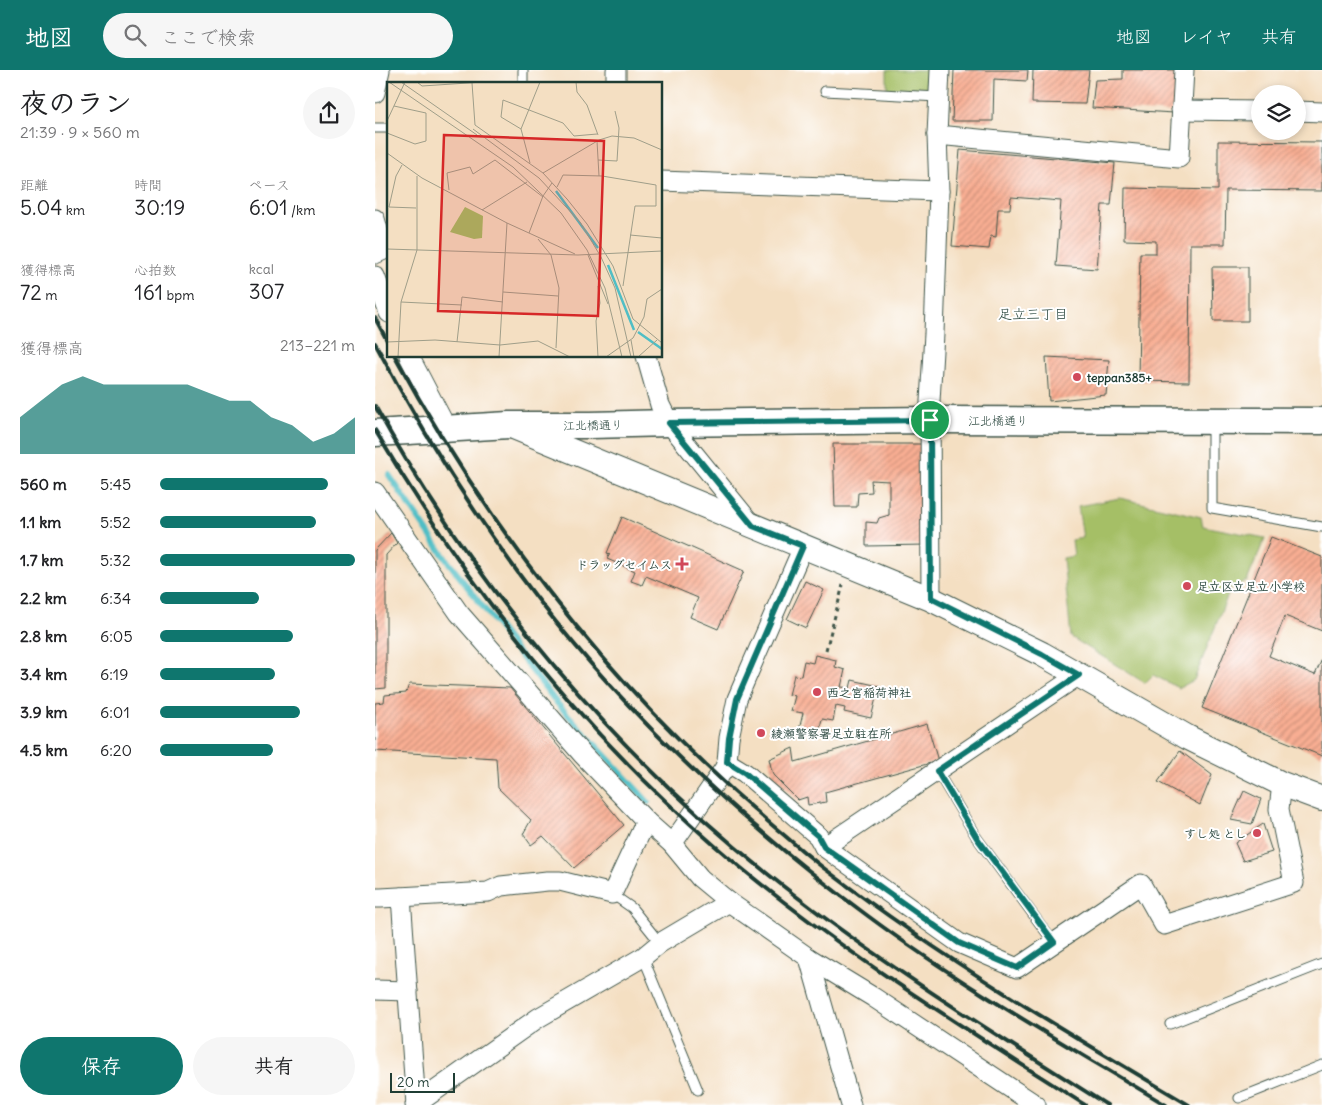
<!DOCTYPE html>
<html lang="ja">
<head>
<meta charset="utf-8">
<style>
	:root { --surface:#fff; --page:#f6f6f6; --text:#202124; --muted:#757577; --accent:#0f766e }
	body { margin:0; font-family:Delius,"Klee One",sans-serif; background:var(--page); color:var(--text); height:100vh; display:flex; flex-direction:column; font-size:19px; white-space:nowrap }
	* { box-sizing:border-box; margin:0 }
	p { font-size:16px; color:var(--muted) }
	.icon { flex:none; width:28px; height:28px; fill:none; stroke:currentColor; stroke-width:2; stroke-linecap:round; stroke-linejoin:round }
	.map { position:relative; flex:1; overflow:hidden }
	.drawer { display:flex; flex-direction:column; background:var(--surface); width:375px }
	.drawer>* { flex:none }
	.tools { position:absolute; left:876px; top:15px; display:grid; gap:10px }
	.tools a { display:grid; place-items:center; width:55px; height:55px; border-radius:50%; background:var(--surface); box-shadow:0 2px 8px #0003; font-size:25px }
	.scale { position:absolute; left:15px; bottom:12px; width:65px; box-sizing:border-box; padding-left:5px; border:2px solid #1f3d34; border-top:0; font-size:14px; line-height:18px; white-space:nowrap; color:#1f3d34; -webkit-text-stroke:4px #fff; paint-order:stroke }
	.pin { position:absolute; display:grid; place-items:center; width:42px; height:42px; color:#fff; margin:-21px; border:2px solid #fff; border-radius:50%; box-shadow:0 1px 5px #0007 }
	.round { display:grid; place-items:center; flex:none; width:52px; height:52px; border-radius:26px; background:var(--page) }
	.overview { display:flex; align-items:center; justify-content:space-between; height:85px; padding:0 20px }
	h1 { font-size:28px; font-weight:600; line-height:38px }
	.stats { display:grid; grid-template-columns:repeat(3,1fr); gap:8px; height:85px; padding:5px 20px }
	.stats div { display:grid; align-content:center }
	.stats b { font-size:21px; font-weight:600 }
	.stats small { font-size:14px; font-weight:400 }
	.stats p { font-size:14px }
	.chart { height:140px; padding:10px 20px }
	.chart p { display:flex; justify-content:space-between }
	.chart svg { width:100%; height:90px; margin-top:5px; fill:var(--accent); opacity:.7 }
	.primary-button { display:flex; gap:10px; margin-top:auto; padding:10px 20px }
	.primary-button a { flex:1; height:58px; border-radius:30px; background:var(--accent); color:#fff; font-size:20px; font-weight:600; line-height:58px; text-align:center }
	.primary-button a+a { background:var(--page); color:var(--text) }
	ul { padding:0 20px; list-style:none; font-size:16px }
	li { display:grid; grid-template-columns:80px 60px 1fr; align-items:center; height:38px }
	li i { height:12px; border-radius:6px; background:var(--accent) }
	header { display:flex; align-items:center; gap:30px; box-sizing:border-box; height:70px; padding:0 25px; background:var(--accent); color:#fff }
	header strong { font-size:24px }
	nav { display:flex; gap:28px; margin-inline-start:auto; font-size:18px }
	.search { width:350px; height:45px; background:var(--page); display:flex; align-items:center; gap:12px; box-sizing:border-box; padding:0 18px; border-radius:28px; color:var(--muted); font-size:19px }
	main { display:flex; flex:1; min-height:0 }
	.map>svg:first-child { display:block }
	.park { fill:#a5bf66; stroke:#627e4d }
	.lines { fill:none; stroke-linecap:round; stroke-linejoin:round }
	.stream { stroke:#50bec5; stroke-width:6 }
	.building { fill:url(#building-hatch) }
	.service-casing { stroke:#3f5549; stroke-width:11 }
	.minor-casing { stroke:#3f5549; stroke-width:21 }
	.tertiary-casing { stroke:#3f5549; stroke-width:26 }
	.secondary-casing { stroke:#3f5549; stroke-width:29 }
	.path { stroke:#3f5549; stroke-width:3; stroke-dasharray:4 4; stroke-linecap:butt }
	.service { stroke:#fff; stroke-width:9 }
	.minor { stroke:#fff; stroke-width:19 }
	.tertiary { stroke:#fff; stroke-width:24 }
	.secondary { stroke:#fff; stroke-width:26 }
	.rail { stroke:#1f3d34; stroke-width:4 }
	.route-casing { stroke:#fff; stroke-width:10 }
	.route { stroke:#0f766e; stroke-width:6 }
	.poi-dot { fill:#d1495b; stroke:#fff; stroke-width:2 }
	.labels { text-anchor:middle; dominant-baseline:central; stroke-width:4; stroke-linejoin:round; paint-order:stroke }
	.poi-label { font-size:12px; font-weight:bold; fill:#1f3d34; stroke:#fff; text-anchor:start }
	.street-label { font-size:12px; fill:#1f3d34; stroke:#fff }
	.neighbourhood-label { font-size:14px; fill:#1f3d34; stroke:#fff }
	.inset-river { fill:none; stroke:#50bec5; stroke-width:2.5 }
	.inset-road { fill:none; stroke:#9f9e89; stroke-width:1 }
	.view { fill:#d62828; fill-opacity:0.15; stroke:#d62828; stroke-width:2.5 }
	.inset-edge { fill:none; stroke:#1f3d34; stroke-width:2.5 }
</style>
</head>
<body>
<header>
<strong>地図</strong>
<div class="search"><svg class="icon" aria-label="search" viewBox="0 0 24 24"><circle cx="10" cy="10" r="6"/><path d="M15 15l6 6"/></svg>ここで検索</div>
<nav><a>地図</a><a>レイヤ</a><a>共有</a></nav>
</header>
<main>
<section class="drawer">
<div class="overview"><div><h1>夜のラン</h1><p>21:39 · 9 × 560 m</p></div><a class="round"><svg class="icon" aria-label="share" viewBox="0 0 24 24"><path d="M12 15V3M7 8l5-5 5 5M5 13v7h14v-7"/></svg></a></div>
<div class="stats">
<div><p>距離</p><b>5.04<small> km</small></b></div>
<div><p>時間</p><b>30:19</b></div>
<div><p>ペース</p><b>6:01<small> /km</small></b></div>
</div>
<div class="stats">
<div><p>獲得標高</p><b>72<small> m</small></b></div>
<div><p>心拍数</p><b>161<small> bpm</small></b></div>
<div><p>kcal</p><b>307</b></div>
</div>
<div class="chart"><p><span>獲得標高</span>213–221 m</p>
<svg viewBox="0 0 160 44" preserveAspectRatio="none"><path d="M0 44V26L10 18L20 10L30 6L40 10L50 10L60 10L70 10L80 10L90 14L100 18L110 18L120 26L130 30L140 38L150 34L160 26V44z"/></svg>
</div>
<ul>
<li><b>560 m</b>5:45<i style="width:86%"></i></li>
<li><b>1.1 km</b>5:52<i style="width:80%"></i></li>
<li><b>1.7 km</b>5:32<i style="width:100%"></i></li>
<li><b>2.2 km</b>6:34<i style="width:51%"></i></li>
<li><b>2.8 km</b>6:05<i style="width:68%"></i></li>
<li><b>3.4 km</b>6:19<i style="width:59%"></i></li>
<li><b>3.9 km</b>6:01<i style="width:72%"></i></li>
<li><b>4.5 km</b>6:20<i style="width:58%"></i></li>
</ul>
<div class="primary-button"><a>保存</a><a>共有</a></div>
</section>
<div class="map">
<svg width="947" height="1035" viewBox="0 0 947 1035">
	<defs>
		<pattern id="building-hatch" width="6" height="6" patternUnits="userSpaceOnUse" patternTransform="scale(1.25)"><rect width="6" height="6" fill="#f9ae93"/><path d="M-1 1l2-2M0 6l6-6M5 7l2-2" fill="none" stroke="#c98f79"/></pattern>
	</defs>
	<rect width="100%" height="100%" fill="#fff"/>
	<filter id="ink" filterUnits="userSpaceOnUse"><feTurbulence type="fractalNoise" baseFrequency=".02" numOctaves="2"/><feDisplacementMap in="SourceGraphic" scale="10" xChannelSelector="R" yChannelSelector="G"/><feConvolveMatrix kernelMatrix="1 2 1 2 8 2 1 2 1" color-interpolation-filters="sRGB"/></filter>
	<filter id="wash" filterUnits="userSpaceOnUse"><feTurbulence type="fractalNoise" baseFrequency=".0096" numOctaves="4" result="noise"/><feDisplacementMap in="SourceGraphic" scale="20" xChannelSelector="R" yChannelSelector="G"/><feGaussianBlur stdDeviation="1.12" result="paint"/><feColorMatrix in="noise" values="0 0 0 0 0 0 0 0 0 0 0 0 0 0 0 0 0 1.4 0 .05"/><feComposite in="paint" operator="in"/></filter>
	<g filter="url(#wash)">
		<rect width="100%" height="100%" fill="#f4dfc2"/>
		<g class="park">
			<polygon points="512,0 560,0 560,23 512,21"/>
			<polygon points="745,428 826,447 828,456 890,468 872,511 856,517 819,610 804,618 778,605 770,613 696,567 688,488 699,486 697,470 708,468 703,436"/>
		</g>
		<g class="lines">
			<polyline class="stream" points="14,405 71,489 181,632 273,732"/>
		</g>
		<g id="blocks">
			<g class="building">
				<polygon points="579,0 653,0 652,11 619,9 618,51 577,51"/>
				<polygon points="658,0 714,0 710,34 657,33"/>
				<polygon points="748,0 801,0 799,43 717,38 720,10 748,9"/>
				<polygon points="843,71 947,72 947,121 851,120 850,174 815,174 814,312 763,311 765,183 781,183 781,171 749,170 750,118 843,120"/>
				<polygon points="585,80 740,93 736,135 727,135 722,199 681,196 686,131 636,127 635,139 623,139 621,167 616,166 614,179 577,176"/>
				<polygon points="837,197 873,197 873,251 838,251"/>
				<polygon points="671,287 734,290 731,325 674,331"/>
				<polygon points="458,374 549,374 551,475 491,476 491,452 502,453 504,448 514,445 514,411 496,410 497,422 483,423 482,437 460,437"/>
				<polygon points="247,447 369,501 343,559 315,547 323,528 271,506 267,515 256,511 260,501 232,489 235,484 232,483"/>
				<polygon points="16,463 22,473 11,485 11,618 0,619 0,480"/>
				<polygon points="896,467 947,487 947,561 910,546 894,586 940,605 947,589 947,686 827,638"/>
				<polygon points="430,511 449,520 431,558 412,549"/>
				<polygon points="440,585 461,590 460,597 470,600 466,617 475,618 477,610 504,616 496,648 469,642 470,638 461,636 458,651 447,649 443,665 424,660 428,643 416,641 420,626 414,625 419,605 426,606 429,591 438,593"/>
				<polygon points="34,614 135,618 249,755 199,798 168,766 156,775 148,764 156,750 123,718 121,688 0,681 0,633 9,632 10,625 31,623"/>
				<polygon points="552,654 563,691 450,722 451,732 433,735 432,727 423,730 398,705 394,689 418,678 420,692"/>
				<polygon points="805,681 837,705 825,735 783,712"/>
				<polygon points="869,721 886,729 877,754 856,750"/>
				<polygon points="888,754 897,782 868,791 860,773"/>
			</g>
		</g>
	</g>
	<g filter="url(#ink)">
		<use href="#blocks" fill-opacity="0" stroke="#3f5549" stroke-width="1"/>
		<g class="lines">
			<defs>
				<g id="service">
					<polyline points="148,0 148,14"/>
					<polyline points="450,21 563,27"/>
					<polyline points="0,58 14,58"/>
					<polyline points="837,352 837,438 947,457"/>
					<polyline points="562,701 602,768 679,873"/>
					<polyline points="237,824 257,838 285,873"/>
					<polyline points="268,887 323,1020"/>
					<polyline points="795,954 947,894"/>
					<polyline points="864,1028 947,995"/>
				</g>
				<g id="minor">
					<polyline points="241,0 241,14"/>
					<polyline points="0,23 5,0"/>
					<polyline points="806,40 885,41"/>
					<polyline points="922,41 947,42"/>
					<polyline points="562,65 804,88 809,0"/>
					<polyline points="286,111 564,121"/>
					<polyline points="0,149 9,180 0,184"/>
					<polyline points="0,206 14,243"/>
					<polyline points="34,286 72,359"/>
					<polyline points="271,286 285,335 294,353 377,455"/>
					<polyline points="0,422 84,543 208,685 271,751 297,774 325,808 354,832 434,888 498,927 661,1035"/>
					<polyline points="556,529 555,331 559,264 564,121 562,65 565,0"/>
					<polyline points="352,692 370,703 443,766 449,777 584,873 642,898 766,814 789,855 919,813 904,739 907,714"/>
					<polyline points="297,774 349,699 352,692 354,668 362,629 428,477"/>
					<polyline points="449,777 704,605"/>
					<polyline points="26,827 41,1035"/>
					<polyline points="0,828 6,828 113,822 126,816 172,811 185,811 237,824 271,751"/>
					<polyline points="434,888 476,1035"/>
					<polyline points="0,920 33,921"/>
					<polyline points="40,1035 163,948 268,887 285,873 354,832"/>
				</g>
				<polyline id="tertiary" points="136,356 556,529 667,584 812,667 907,714 947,729"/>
				<polyline id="secondary" points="0,363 134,355 216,355 294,353 555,350 947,351"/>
			</defs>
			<use href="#service" class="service-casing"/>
			<use href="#minor" class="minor-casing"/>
			<use href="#tertiary" class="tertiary-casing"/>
			<use href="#secondary" class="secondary-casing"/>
			<polyline class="path" points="451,580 468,515"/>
			<use href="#service" class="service"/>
			<use href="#minor" class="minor"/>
			<use href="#tertiary" class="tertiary"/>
			<use href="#secondary" class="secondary"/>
			<g class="rail">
				<polyline points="0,248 14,274"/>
				<path d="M0,273C47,363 101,448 162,528C256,650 370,755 493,846C587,916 690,974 791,1035"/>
				<path d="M20,286C118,466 246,628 403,760C420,774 436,789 454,802C568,889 691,962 814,1035"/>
				<path d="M0,336C102,520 241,686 408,816C511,897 622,965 732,1035"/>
				<path d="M0,360C91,515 203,657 339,775C453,874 582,953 710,1035"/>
			</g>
		</g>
	</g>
	<g class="lines" filter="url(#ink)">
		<defs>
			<polygon id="route" points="555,350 556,528 667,584 704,605 562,701 602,768 679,872 642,898 584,873 449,777 443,766 370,703 352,692 354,668 362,629 428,476 378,456 294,353"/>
		</defs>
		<use href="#route" class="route-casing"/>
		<use href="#route" class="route"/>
	</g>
	<g class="poi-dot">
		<circle cx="702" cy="307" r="5"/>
		<path d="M304.5 486.5h5v5h5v5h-5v5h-5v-5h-5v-5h5z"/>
		<circle cx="812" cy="516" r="5"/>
		<circle cx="442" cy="622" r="5"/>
		<circle cx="386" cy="663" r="5"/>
		<circle cx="882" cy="763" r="5"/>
	</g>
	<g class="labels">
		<g class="poi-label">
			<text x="712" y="307">teppan385+</text>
			<text x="297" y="494" text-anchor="end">ドラッグセイムス</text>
			<text x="822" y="516">足立区立足立小学校</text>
			<text x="452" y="622">西之宮稲荷神社</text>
			<text x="396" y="663">綾瀬警察署足立駐在所</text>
			<text x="872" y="763" text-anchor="end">すし処 とし</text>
		</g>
		<g class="street-label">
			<text x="623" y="350">江北橋通り</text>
			<text transform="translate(218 355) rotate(-1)">江北橋通り</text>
		</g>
		<g class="neighbourhood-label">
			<text x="658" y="244">足立三丁目</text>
		</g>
	</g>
	<g transform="translate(12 12)">
		<rect width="275" height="275" fill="#f4dfc2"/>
		<path d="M78,125L96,134L95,156L87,157L63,150Z" fill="#a5bf66"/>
		<path class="inset-river" d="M169,109L211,166M221,183L247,248M251,250L275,267"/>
		<path class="inset-road" d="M2,0L126,85L174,131L200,168L218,206L235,275M14,0L90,53M30,0L35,4L96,0M189,0L190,10L200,23L211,53M85,1L88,43L156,91L180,117L200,142L226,184L246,237L275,261M0,39L18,0M86,47L152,96L193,140L214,175L228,206L244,275M134,47L114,35L116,18L176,41L187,54L210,52M0,51L28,62L39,59V31L7,24M210,59L212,94M0,71L35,96L120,141L188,172M211,78L230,79L232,46L228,29M143,81L134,47L153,0M15,83L9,94L2,125L29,126M156,91L212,58L225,54L247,56L275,68M170,105L176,93L215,94L269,103V124H248L236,204M62,108L60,91L83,85L86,92L108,78L156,115M95,128L140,100M142,151L156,114L165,101M243,153L275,156M151,157L164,173L172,206L169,266M0,167L191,173L275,169M201,173L221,222M116,210L171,214M14,220L75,223M244,258L247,275M0,260L48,258L113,263L151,259L183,275M70,260L75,215L116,220M11,275L14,220L30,168V94M112,275L120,141M211,275L209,239L213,221L211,204L214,203M219,275L246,256L257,235L260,217L275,207M251,275L270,258"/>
		<path class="view" d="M57,53L217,59L211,234L51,229Z"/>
		<rect width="275" height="275" class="inset-edge"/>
	</g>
</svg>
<div class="tools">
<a><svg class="icon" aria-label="layers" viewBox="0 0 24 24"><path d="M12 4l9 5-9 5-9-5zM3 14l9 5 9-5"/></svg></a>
</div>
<div class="scale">20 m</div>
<div class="pin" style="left:555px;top:350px;background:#1e9e55"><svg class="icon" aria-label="arrive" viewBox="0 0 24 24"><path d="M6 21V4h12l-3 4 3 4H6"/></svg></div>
</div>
</main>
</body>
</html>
